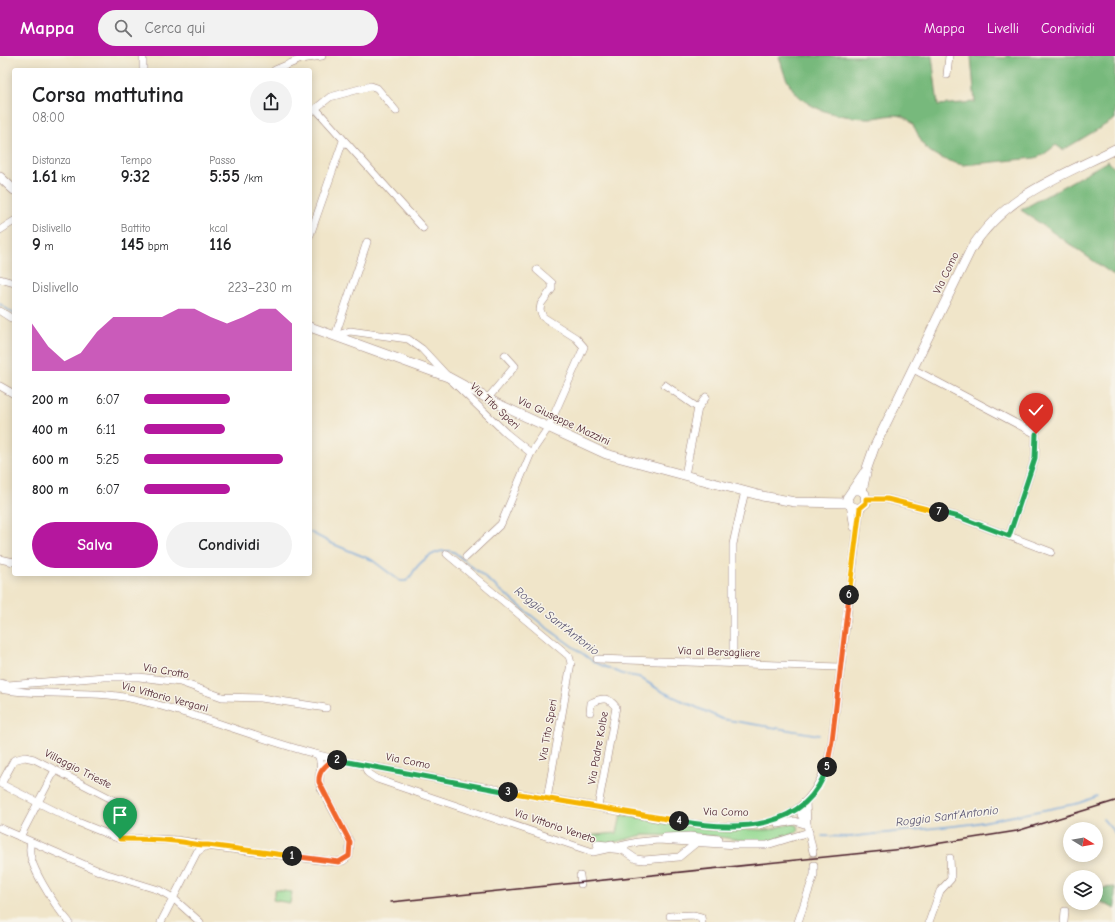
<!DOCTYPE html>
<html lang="it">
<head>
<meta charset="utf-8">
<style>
	:root { --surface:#fff; --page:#f2f2f2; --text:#202124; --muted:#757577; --accent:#b5179e }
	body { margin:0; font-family:"Comic Neue",sans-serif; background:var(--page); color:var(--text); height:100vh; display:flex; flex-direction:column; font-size:15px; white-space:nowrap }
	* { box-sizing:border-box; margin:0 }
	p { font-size:13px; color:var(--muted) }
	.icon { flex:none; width:22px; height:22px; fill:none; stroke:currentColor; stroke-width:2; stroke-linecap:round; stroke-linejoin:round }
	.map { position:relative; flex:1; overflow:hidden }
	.drawer { position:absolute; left:12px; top:12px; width:300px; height:508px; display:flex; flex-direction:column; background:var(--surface); border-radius:4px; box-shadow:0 2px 10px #0003 }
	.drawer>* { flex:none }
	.needle { width:26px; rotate:101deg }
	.controls { position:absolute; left:1063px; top:766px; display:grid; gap:8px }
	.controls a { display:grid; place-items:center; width:40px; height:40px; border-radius:50%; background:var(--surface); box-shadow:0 2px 10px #0003; font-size:20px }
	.pin { position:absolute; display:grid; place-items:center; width:34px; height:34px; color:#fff; margin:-41px -17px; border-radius:50% 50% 50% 0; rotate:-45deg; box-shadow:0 0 4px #0007 }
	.pin .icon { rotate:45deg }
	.km { position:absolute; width:20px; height:20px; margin:-10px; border-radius:50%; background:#222; color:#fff; font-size:11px; line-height:20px; text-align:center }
	.round { display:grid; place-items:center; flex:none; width:42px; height:42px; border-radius:21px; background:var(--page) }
	.overview { display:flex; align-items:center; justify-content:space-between; height:68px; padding:0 20px }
	h1 { font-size:22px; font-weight:700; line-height:30px }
	.metrics { display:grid; grid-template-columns:repeat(3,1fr); gap:6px; height:68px; padding:4px 20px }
	.metrics div { display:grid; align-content:center }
	.metrics b { font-size:17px; font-weight:700 }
	.metrics small { font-size:11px; font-weight:400 }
	.metrics p { font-size:11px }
	.chart { height:112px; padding:8px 20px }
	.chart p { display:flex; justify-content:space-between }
	.chart svg { width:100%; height:72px; margin-top:4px; fill:var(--accent); opacity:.7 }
	.action { display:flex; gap:8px; margin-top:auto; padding:8px 20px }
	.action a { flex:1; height:46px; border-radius:24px; background:var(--accent); color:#fff; font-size:16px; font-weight:700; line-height:46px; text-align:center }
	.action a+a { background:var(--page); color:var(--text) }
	ul { padding:0 20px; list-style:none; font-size:13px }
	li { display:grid; grid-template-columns:64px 48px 1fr; align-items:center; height:30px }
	li i { height:10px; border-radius:5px; background:var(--accent) }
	header { display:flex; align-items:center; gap:24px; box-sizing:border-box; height:56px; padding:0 20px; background:var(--accent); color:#fff }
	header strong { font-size:19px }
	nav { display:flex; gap:22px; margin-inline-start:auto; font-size:14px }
	.search { width:280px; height:36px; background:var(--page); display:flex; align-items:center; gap:10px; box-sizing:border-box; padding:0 14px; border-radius:22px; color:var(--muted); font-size:15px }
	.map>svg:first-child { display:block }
	.green { fill:#94d992; stroke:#6f7c5e }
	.forest { fill:#77b97c; stroke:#606c54 }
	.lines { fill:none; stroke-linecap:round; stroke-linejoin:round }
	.stream { stroke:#6da2da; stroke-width:1.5 }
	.minor-tunnel { stroke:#cfbda9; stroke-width:7; stroke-dasharray:7 3.5; stroke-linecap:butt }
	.minor-casing { stroke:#9d827a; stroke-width:8 }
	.major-casing { stroke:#9d827a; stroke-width:10 }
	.minor { stroke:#fff; stroke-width:7 }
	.major { stroke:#fff; stroke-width:9 }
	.rail { stroke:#4a1f2b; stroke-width:1.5 }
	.split-1-casing { stroke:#fff; stroke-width:8 }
	.split-2-casing { stroke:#fff; stroke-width:8 }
	.split-3-casing { stroke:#fff; stroke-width:8 }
	.split-4-casing { stroke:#fff; stroke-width:8 }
	.split-5-casing { stroke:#fff; stroke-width:8 }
	.split-6-casing { stroke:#fff; stroke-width:8 }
	.split-7-casing { stroke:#fff; stroke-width:8 }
	.split-8-casing { stroke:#fff; stroke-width:8 }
	.split-1 { stroke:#f5b400; stroke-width:5 }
	.split-2 { stroke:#f0652b; stroke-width:5 }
	.split-3 { stroke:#22a559; stroke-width:5 }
	.split-4 { stroke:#f5b400; stroke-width:5 }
	.split-5 { stroke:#22a559; stroke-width:5 }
	.split-6 { stroke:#f0652b; stroke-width:5 }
	.split-7 { stroke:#f5b400; stroke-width:5 }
	.split-8 { stroke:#22a559; stroke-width:5 }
	.labels { text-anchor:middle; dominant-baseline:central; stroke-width:3; stroke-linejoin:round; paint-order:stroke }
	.street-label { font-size:11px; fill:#4a1f2b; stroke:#f7f3e8 }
	.water-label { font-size:12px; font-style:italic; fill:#585371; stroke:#f7f3e8 }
</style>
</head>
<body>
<header>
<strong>Mappa</strong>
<div class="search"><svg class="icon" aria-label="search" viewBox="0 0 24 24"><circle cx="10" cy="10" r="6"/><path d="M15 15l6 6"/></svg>Cerca qui</div>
<nav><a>Mappa</a><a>Livelli</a><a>Condividi</a></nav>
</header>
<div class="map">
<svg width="1115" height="866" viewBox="0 0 1115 866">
	<rect width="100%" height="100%" fill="#f7f3e8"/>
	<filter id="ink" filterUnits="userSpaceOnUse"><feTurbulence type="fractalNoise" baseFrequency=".025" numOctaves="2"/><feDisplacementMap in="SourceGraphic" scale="8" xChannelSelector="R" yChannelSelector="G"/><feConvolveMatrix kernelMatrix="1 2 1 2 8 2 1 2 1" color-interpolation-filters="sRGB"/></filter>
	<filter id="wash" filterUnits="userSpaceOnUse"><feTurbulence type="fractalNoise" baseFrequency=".012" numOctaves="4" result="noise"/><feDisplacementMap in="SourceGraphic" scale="16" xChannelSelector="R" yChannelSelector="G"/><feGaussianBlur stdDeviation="0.9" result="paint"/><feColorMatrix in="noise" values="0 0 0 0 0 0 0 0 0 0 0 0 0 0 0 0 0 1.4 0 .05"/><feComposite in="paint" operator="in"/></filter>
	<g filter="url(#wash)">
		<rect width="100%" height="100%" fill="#f0e5c9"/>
		<g class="green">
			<path d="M621,759C669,765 716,773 765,774C776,775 786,765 797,769L799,773L794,778L772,785L755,786L712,780L643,779C632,781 608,790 599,787C594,785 588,782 584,780L617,777Z"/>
			<polygon points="275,834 292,836 290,847 273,844"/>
		</g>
		<g class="forest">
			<path d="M779,0H932L938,49L975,46L971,0L1005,2L1006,0H1115V63L1063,94L1056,89L1043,99L1035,102L963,109C951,106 934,101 925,91C917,81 915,64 902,60C891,57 882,62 871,62C843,62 806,56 790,29C784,20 782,10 779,0Z"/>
			<polygon points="1108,105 1115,113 1115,220 1021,154"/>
			<polygon points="1115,831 1115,853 1096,843 1096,837 1101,832"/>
		</g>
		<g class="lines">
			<g class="stream">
				<polyline points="0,248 14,258"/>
				<path d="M310,476L333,488L372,504L400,525H406C411,522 412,517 416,512C425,501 440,491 454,496L543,569L594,606L622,618L639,621L661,635L722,663L819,679"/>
				<polyline points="1103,763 1115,777"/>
				<polyline points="822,780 848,781 972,768 1080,747 1097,740"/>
			</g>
		</g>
	</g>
	<g filter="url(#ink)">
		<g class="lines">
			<polyline class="minor-tunnel" points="813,796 814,809"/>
			<defs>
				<g id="minor">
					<polyline points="143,0 143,14"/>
					<polyline points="275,14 301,3 322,0"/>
					<polyline points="947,19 949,0"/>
					<polyline points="316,53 423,172"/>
					<polyline points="310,57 330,41 371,30 377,32 396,55"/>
					<polyline points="0,174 14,165"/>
					<polyline points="310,179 343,85"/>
					<polyline points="0,223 14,227"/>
					<polyline points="0,255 14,264"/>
					<polyline points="335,280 350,275 408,283 422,293 448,321 506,377 531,397 501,468 466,501"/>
					<polyline points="335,280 367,186"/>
					<polyline points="913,313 1036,378 1035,402 1009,480"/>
					<polyline points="665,329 698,352"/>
					<polyline points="0,330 14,338"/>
					<polyline points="488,342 515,310 505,299"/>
					<polyline points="531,397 548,372 584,291 576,282 543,261 540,254 541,248 552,233 552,227 537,214"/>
					<polyline points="685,419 698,352 706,341"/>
					<polyline points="866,443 887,443 959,461 1051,496"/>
					<polyline points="850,449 854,471"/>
					<polyline points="447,498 569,600 571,607 547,743"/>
					<polyline points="0,503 14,506"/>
					<polyline points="597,603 840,611"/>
					<polyline points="733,607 733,488 745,435"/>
					<polyline points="0,627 8,629 104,621 139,621 180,626 222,641 261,642 326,652"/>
					<path d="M0,633C44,641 90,633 134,643C197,657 257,683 319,699C348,707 378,711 407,717C470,729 534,740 597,751C644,760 725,779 771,766C809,755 826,722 832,685L860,452"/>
					<path d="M590,656L591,647C603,641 608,641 616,651L598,751"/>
					<polygon points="25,701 34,703 127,751 128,754 115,781 75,765 1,728 14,704"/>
					<polyline points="364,709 368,717 377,723 593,796 638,786 658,784 737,789 767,789 809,776"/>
					<polyline points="806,746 807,769 813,796"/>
					<polyline points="800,751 801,759 807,769"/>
					<polyline points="778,768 795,765 807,769"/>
					<polyline points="0,772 101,816 159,834 173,842 200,866"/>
					<polyline points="20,781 55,714"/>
					<path d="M115,781L120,783C136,783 191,781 203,791"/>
					<polyline points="665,781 690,780 719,783"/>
					<path d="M31,787C23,804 57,852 69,866"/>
					<polyline points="597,788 607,789 612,788"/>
					<polyline points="613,793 623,794 636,803 644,804 679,801 696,787"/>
					<polyline points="580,820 581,828"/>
					<polyline points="670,860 693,859 701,861 702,866"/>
					<path d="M161,866L197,796L206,790L335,806L343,805L349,800L350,786L320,730C317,719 324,709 318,699"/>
					<polyline points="798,866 814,819 814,809"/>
					<polyline points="929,866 940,835 951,823 950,802"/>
					<polyline points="1064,866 1065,855"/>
				</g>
				<g id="major">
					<polyline points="0,121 14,134"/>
					<polyline points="310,271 448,321 496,347 606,398 762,440 795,446 848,447"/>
					<path d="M853,434H861L865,438L866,447L860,452C852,453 848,449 847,442L864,417"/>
					<path d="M862,435L867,412L874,392L971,193C1006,138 1060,121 1115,93"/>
				</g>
			</defs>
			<use href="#minor" class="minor-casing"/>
			<use href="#major" class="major-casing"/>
			<use href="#minor" class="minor"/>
			<use href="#major" class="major"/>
			<polyline class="rail" points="391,846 903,793 1017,775 1115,745"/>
		</g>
	</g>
	<g class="lines" filter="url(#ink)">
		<defs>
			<path id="split-1" d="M120,783C138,783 156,783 174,785C186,786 199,790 208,789L292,800"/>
			<path id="split-2" d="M292,800L339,806L349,800L350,786L319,726C318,715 326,709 334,703L337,704"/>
			<polyline id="split-3" points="337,704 508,736"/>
			<polyline id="split-4" points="508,736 679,765"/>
			<path id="split-5" d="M679,765C734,775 807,776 827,711"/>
			<polyline id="split-6" points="827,711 832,685 849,539"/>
			<polyline id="split-7" points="849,539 860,452 866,447 866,443 887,443 939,456"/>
			<polyline id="split-8" points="939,456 959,461 1009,480 1035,402 1036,378"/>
		</defs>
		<use href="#split-1" class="split-1-casing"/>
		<use href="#split-2" class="split-2-casing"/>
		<use href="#split-3" class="split-3-casing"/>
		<use href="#split-4" class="split-4-casing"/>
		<use href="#split-5" class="split-5-casing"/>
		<use href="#split-6" class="split-6-casing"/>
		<use href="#split-7" class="split-7-casing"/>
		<use href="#split-8" class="split-8-casing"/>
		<use href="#split-1" class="split-1"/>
		<use href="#split-2" class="split-2"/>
		<use href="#split-3" class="split-3"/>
		<use href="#split-4" class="split-4"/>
		<use href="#split-5" class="split-5"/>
		<use href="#split-6" class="split-6"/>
		<use href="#split-7" class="split-7"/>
		<use href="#split-8" class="split-8"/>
	</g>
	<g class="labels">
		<g class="street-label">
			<text transform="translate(946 217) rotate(-64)">Via Como</text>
			<text transform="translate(495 350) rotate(43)">Via Tito Speri</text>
			<text transform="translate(564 365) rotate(25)">Via Giuseppe Mazzini</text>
			<text transform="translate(719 596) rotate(2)">Via al Bersagliere</text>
			<text transform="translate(166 615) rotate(10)">Via Crotto</text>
			<text transform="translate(165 641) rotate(15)">Via Vittorio Vergani</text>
			<text transform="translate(548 674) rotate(-80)">Via Tito Speri</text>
			<text transform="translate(598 692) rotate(-80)">Via Padre Kolbe</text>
			<text transform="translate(408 705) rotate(11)">Via Como</text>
			<text transform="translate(78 713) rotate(27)">Villaggio Trieste</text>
			<text transform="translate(726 756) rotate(1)">Via Como</text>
			<text transform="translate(555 770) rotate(19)">Via Vittorio Veneto</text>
		</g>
		<g class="water-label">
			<text transform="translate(557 565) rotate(38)">Roggia Sant'Antonio</text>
			<text transform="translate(947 760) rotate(-7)">Roggia Sant'Antonio</text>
		</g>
	</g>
</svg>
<div class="controls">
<a><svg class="needle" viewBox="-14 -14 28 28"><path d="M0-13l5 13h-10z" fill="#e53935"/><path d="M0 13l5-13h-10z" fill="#757577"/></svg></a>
<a><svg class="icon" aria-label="layers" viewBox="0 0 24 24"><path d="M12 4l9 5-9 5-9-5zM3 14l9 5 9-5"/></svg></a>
</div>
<div class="pin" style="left:120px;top:783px;background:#1e9e55"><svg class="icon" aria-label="arrive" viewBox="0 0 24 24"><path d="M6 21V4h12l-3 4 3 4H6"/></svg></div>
<div class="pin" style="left:1036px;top:378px;background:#d93025"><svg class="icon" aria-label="check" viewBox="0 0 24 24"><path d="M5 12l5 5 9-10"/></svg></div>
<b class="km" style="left:292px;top:800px">1</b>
<b class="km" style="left:337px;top:704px">2</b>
<b class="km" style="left:508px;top:736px">3</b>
<b class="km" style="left:679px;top:765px">4</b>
<b class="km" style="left:827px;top:711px">5</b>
<b class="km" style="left:849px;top:539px">6</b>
<b class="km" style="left:939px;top:456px">7</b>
<section class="drawer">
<div class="overview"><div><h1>Corsa mattutina</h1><p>08:00</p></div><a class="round"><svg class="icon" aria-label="share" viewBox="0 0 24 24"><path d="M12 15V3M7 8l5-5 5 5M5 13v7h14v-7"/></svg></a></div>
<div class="metrics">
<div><p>Distanza</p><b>1.61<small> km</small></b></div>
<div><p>Tempo</p><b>9:32</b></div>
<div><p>Passo</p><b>5:55<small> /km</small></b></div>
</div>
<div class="metrics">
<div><p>Dislivello</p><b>9<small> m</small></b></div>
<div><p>Battito</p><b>145<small> bpm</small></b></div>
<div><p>kcal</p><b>116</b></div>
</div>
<div class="chart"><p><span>Dislivello</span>223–230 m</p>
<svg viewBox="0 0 160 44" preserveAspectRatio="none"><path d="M0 44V15L10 29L20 38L30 33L40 20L50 11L60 11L70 11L80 11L90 6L100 6L110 11L120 15L130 11L140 6L150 6L160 15V44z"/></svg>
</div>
<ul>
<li><b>200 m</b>6:07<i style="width:58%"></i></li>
<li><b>400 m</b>6:11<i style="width:55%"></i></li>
<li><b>600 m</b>5:25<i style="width:94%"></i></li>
<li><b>800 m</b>6:07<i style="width:58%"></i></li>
</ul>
<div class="action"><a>Salva</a><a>Condividi</a></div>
</section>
</div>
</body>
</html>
